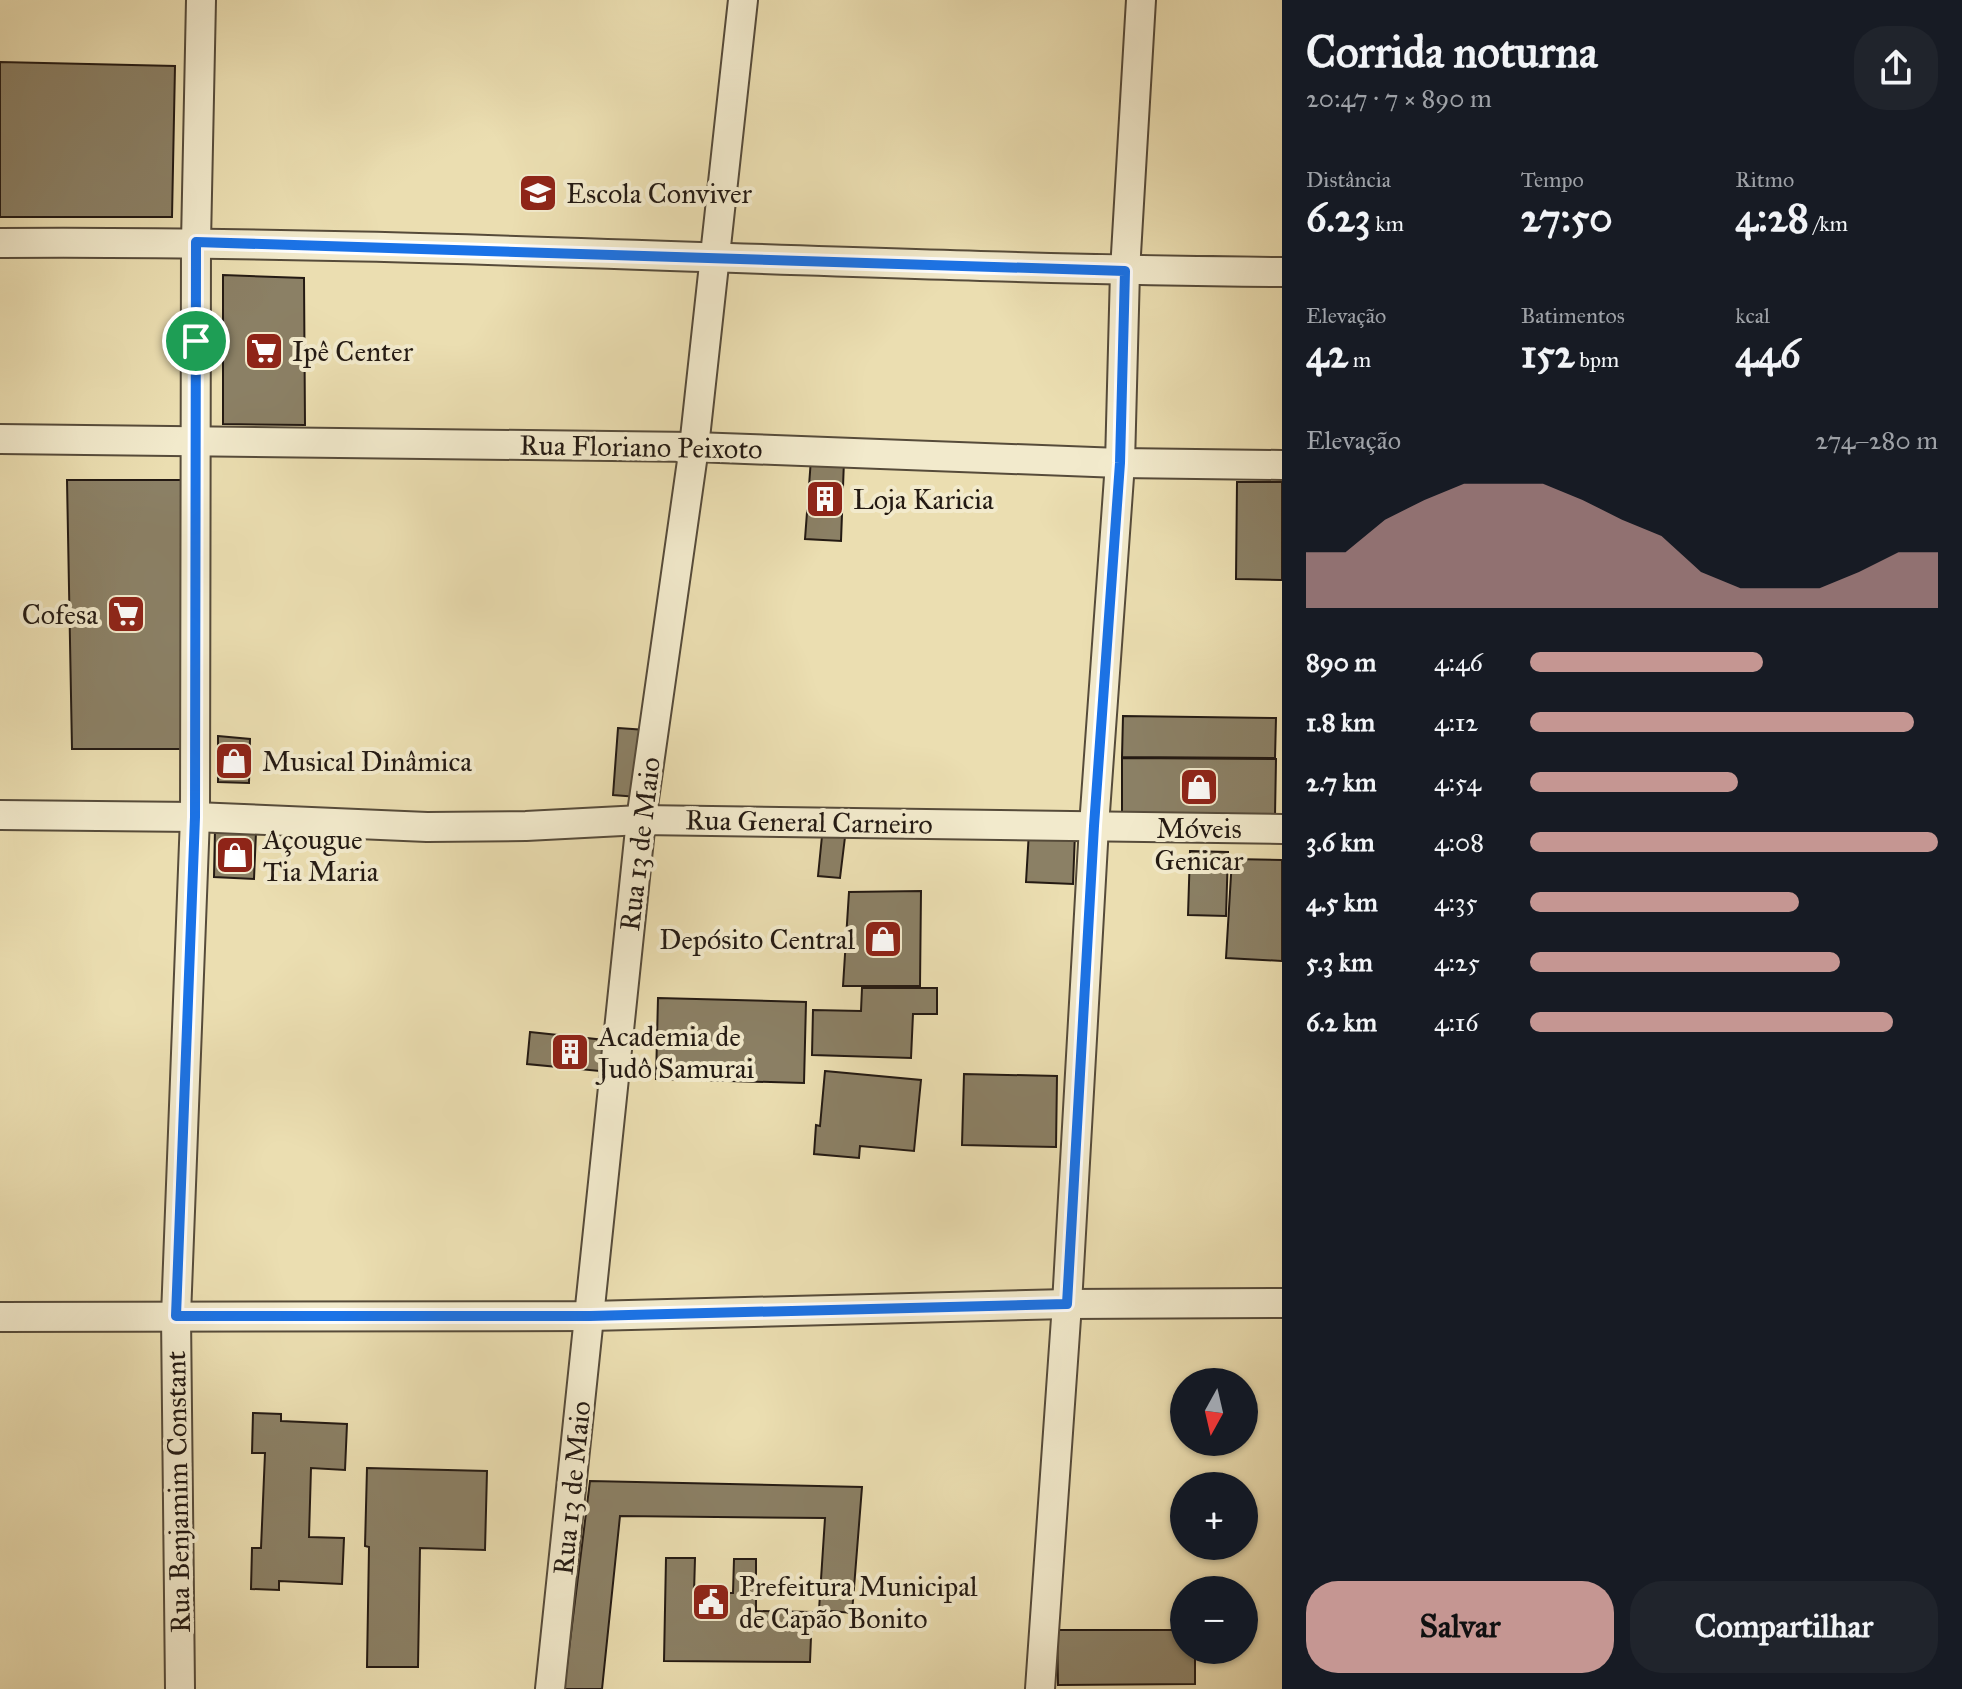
<!DOCTYPE html>
<html lang="pt">
<head>
<meta charset="utf-8">
<style>
	:root { --surface:#171b24; --page:#20242c; --text:#f1f3f6; --muted:#9ea1a6; --accent:#c59692 }
	body { margin:0; font-family:"IM FELL Great Primer",serif; background:var(--page); color:var(--text); height:100vh; display:flex; flex-direction:column; font-size:30px; white-space:nowrap }
	* { box-sizing:border-box; margin:0 }
	p { font-size:26px; color:var(--muted) }
	.icon { flex:none; width:44px; height:44px; fill:none; stroke:currentColor; stroke-width:2; stroke-linecap:round; stroke-linejoin:round }
	.map { position:relative; flex:1; overflow:hidden }
	.sheet { display:flex; flex-direction:column; background:var(--surface); width:680px }
	.sheet>* { flex:none }
	.needle { width:52px; rotate:188deg }
	.tools { position:absolute; left:1170px; top:1368px; display:grid; gap:16px }
	.tools a { display:grid; place-items:center; width:88px; height:88px; border-radius:50%; background:var(--surface); box-shadow:0 2px 6px #0004; font-size:40px }
	.pin { position:absolute; display:grid; place-items:center; width:68px; height:68px; color:#fff; margin:-34px; border:4px solid #fff; border-radius:50%; box-shadow:0 2px 8px #0007 }
	.round { display:grid; place-items:center; flex:none; width:84px; height:84px; border-radius:32px; background:var(--page) }
	.head { display:flex; align-items:center; justify-content:space-between; height:136px; padding:0 24px }
	h1 { font-size:44px; font-weight:800; line-height:60px }
	.figures { display:grid; grid-template-columns:repeat(3,1fr); gap:12px; height:136px; padding:8px 24px }
	.figures div { display:grid; align-content:center }
	.figures b { font-size:40px; font-weight:800 }
	.figures small { font-size:22px; font-weight:400 }
	.figures p { font-size:22px }
	.chart { height:224px; padding:16px 24px }
	.chart p { display:flex; justify-content:space-between }
	.chart svg { width:100%; height:144px; margin-top:8px; fill:var(--accent); opacity:.7 }
	.cta { display:flex; gap:16px; margin-top:auto; padding:16px 24px }
	.cta a { flex:1; height:92px; border-radius:32px; background:var(--accent); color:#111; font-size:32px; font-weight:800; line-height:92px; text-align:center }
	.cta a+a { background:var(--page); color:var(--text) }
	ul { padding:0 24px; list-style:none; font-size:26px }
	li { display:grid; grid-template-columns:128px 96px 1fr; align-items:center; height:60px }
	li i { height:20px; border-radius:10px; background:var(--accent) }
	main { display:flex; flex:1; min-height:0 }
	.map>svg:first-child { display:block }
	.building { fill:#8b8065; stroke:#241a13; stroke-width:2 }
	.lines { fill:none; stroke-linecap:round; stroke-linejoin:round }
	.minor-casing { stroke:#564b3a; stroke-width:32 }
	.minor { stroke:#f2eacc; stroke-width:28 }
	.route-casing { stroke:#fff; stroke-width:16 }
	.route { stroke:#1a73e8; stroke-width:10 }
	.labels { text-anchor:middle; dominant-baseline:central; stroke-width:8; stroke-linejoin:round; paint-order:stroke }
	.poi-label { font-size:28px; fill:#241a13; stroke:#f2eacc; text-anchor:start }
	.street-label { font-size:28px; fill:#241a13; stroke:#f2eacc }
</style>
</head>
<body>
<main>
<div class="map">
<svg width="1282" height="1689" viewBox="0 0 1282 1689">
	<rect width="100%" height="100%" fill="#ebdeb1"/>
	<filter id="stains"><feTurbulence type="fractalNoise" baseFrequency=".0025" numOctaves="4"/><feColorMatrix values="0 0 0 0 .2 0 0 0 0 .09 0 0 0 0 .02 0 0 0 .5 -.17"/></filter>
	<radialGradient id="worn" r=".72"><stop offset=".6" stop-color="#630" stop-opacity="0"/><stop offset="1" stop-color="#630" stop-opacity=".3"/></radialGradient>
	<g class="building">
		<polygon points="0,62 175,66 172,217 0,217"/>
		<polygon points="223,275 304,278 305,425 223,424"/>
		<polygon points="811,459 844,460 841,541 805,539"/>
		<polygon points="67,480 183,480 182,749 72,749"/>
		<polygon points="1237,482 1282,482 1282,580 1236,579"/>
		<polygon points="1123,716 1276,718 1275,758 1122,757"/>
		<polygon points="618,728 646,730 638,797 613,795"/>
		<polygon points="218,736 250,739 249,783 218,782"/>
		<polygon points="1122,758 1276,759 1275,816 1122,814"/>
		<polygon points="215,829 256,832 254,879 214,877"/>
		<polygon points="1029,831 1075,833 1073,884 1026,882"/>
		<polygon points="822,836 845,837 840,878 818,876"/>
		<polygon points="1190,851 1228,852 1226,916 1188,915"/>
		<polygon points="1232,859 1282,860 1282,961 1226,958"/>
		<polygon points="921,891 920,986 843,986 849,892"/>
		<polygon points="862,988 937,988 937,1014 913,1014 911,1058 812,1055 813,1010 861,1011"/>
		<polygon points="658,998 806,1002 804,1083 656,1079"/>
		<polygon points="530,1032 614,1041 610,1072 527,1064"/>
		<polygon points="825,1071 921,1080 914,1151 860,1146 859,1158 814,1154 816,1125 820,1126"/>
		<polygon points="964,1074 1057,1076 1056,1147 962,1145"/>
		<polygon points="253,1413 281,1414 281,1421 347,1424 345,1470 311,1468 309,1537 344,1538 342,1584 279,1581 279,1590 251,1589 252,1548 261,1548 265,1453 252,1453"/>
		<polygon points="367,1468 487,1471 485,1550 420,1548 418,1667 367,1667 369,1547 365,1546"/>
		<polygon points="590,1481 862,1487 852,1613 819,1610 825,1518 620,1516 602,1689 564,1689"/>
		<polygon points="666,1558 695,1558 694,1593 733,1593 734,1559 756,1559 756,1611 812,1612 810,1662 664,1661"/>
		<polygon points="1057,1630 1184,1630 1184,1650 1195,1650 1195,1684 1058,1685"/>
	</g>
	<g class="lines">
		<defs>
			<g id="minor">
				<path d="M0,243C427,240 855,268 1282,272"/>
				<polyline points="0,439 694,447 1120,463 1282,465"/>
				<polyline points="0,815 195,817 427,827 526,826 641,820 1282,829"/>
				<polyline points="0,1317 590,1316 1067,1304 1282,1303"/>
				<polyline points="180,1689 176,1316 195,817 196,242 201,0"/>
				<polyline points="550,1689 641,820 694,447 743,0"/>
				<polyline points="1040,1689 1067,1304 1094,826 1120,463 1125,271 1141,0"/>
			</g>
		</defs>
		<use href="#minor" class="minor-casing"/>
		<use href="#minor" class="minor"/>
	</g>
	<g class="lines">
		<defs>
			<polygon id="route" points="196,242 1125,271 1120,463 1094,826 1067,1304 590,1316 176,1316 195,817"/>
		</defs>
		<use href="#route" class="route-casing"/>
		<use href="#route" class="route"/>
	</g>
	<defs>
		<symbol id="school-square" viewBox="-11 -11 22 22"><rect x="-9" y="-9" width="18" height="18" rx="4" fill="#8f2418" stroke="#f2eacc"/><path d="M0-5L7-2L0 1L-7-2ZM-4 1L0 2.5L4 1V4Q0 6-4 4Z" fill="#fff"/></symbol>
		<symbol id="supermarket-square" viewBox="-11 -11 22 22"><rect x="-9" y="-9" width="18" height="18" rx="4" fill="#8f2418" stroke="#f2eacc"/><path d="M-6-5.5h2.5l.6 2H6L4.5 2H-2.5L-4.4-4H-6ZM-1.5 3.2a1.3 1.3 0 1 0 .1 0ZM3 3.2a1.3 1.3 0 1 0 .1 0Z" fill="#fff"/></symbol>
		<symbol id="building-square" viewBox="-11 -11 22 22"><rect x="-9" y="-9" width="18" height="18" rx="4" fill="#8f2418" stroke="#f2eacc"/><path d="M-4-6H4V6H1V3H-1V6H-4ZM-2.5-4.3h1.7v1.8h-1.7ZM.8-4.3h1.7v1.8H.8ZM-2.5-1h1.7V.8h-1.7ZM.8-1h1.7V.8H.8Z" fill="#fff"/></symbol>
		<symbol id="shop-square" viewBox="-11 -11 22 22"><rect x="-9" y="-9" width="18" height="18" rx="4" fill="#8f2418" stroke="#f2eacc"/><path d="M-5-2.5h2.3a2.7 3.5 0 0 1 5.4 0H5L5.5 6h-11ZM-1.5-2.5h3a1.5 2.3 0 0 0-3 0Z" fill="#fff"/></symbol>
		<symbol id="civic-square" viewBox="-11 -11 22 22"><rect x="-9" y="-9" width="18" height="18" rx="4" fill="#8f2418" stroke="#f2eacc"/><path d="M-.6-6.5H3V-4.5H.6V-3L4-1V1h2V6H-6V1h2V-1L-.6-3ZM-1.2 2.5V6h2.4V2.5Z" fill="#fff"/></symbol>
	</defs>
	<g fill-rule="evenodd">
		<use href="#school-square" x="516" y="171" width="44" height="44"/>
		<use href="#supermarket-square" x="242" y="329" width="44" height="44"/>
		<use href="#building-square" x="803" y="477" width="44" height="44"/>
		<use href="#supermarket-square" x="104" y="592" width="44" height="44"/>
		<use href="#shop-square" x="212" y="739" width="44" height="44"/>
		<use href="#shop-square" x="1177" y="765" width="44" height="44"/>
		<use href="#shop-square" x="213" y="833" width="44" height="44"/>
		<use href="#shop-square" x="861" y="917" width="44" height="44"/>
		<use href="#building-square" x="548" y="1030" width="44" height="44"/>
		<use href="#civic-square" x="689" y="1580" width="44" height="44"/>
	</g>
	<g class="labels">
		<g class="poi-label">
			<text x="566" y="193">Escola Conviver</text>
			<text x="292" y="351">Ipê Center</text>
			<text x="853" y="499">Loja Karicia</text>
			<text x="98" y="614" text-anchor="end">Cofesa</text>
			<text x="262" y="761">Musical Dinâmica</text>
			<text x="1199" y="828" text-anchor="middle">Móveis<tspan x="1199" dy="32">Genicar</tspan></text>
			<text x="263" y="839">Açougue<tspan x="263" dy="32">Tia Maria</tspan></text>
			<text x="855" y="939" text-anchor="end">Depósito Central</text>
			<text x="598" y="1036">Academia de<tspan x="598" dy="32">Judô Samurai</tspan></text>
			<text x="739" y="1586">Prefeitura Municipal<tspan x="739" dy="32">de Capão Bonito</tspan></text>
		</g>
		<g class="street-label">
			<text transform="translate(641 447) rotate(1)">Rua Floriano Peixoto</text>
			<text transform="translate(809 822) rotate(1)">Rua General Carneiro</text>
			<text transform="translate(640 844) rotate(-83)">Rua 13 de Maio</text>
			<text transform="translate(572 1488) rotate(-84)">Rua 13 de Maio</text>
			<text transform="translate(178 1492) rotate(-91)">Rua Benjamim Constant</text>
		</g>
	</g>
	<rect width="100%" height="100%" filter="url(#stains)"/>
	<rect width="100%" height="100%" fill="url(#worn)"/>
</svg>
<div class="tools">
<a><svg class="needle" viewBox="-14 -14 28 28"><path d="M0-13l5 13h-10z" fill="#e53935"/><path d="M0 13l5-13h-10z" fill="#9ea1a6"/></svg></a>
<a>+</a>
<a>−</a>
</div>
<div class="pin" style="left:196px;top:341px;background:#1e9e55"><svg class="icon" aria-label="arrive" viewBox="0 0 24 24"><path d="M6 21V4h12l-3 4 3 4H6"/></svg></div>
</div>
<section class="sheet">
<div class="head"><div><h1>Corrida noturna</h1><p>20:47 · 7 × 890 m</p></div><a class="round"><svg class="icon" aria-label="share" viewBox="0 0 24 24"><path d="M12 15V3M7 8l5-5 5 5M5 13v7h14v-7"/></svg></a></div>
<div class="figures">
<div><p>Distância</p><b>6.23<small> km</small></b></div>
<div><p>Tempo</p><b>27:50</b></div>
<div><p>Ritmo</p><b>4:28<small> /km</small></b></div>
</div>
<div class="figures">
<div><p>Elevação</p><b>42<small> m</small></b></div>
<div><p>Batimentos</p><b>152<small> bpm</small></b></div>
<div><p>kcal</p><b>446</b></div>
</div>
<div class="chart"><p><span>Elevação</span>274–280 m</p>
<svg viewBox="0 0 160 44" preserveAspectRatio="none"><path d="M0 44V27L10 27L20 17L30 11L40 6L50 6L60 6L70 11L80 17L90 22L100 33L110 38L120 38L130 38L140 33L150 27L160 27V44z"/></svg>
</div>
<ul>
<li><b>890 m</b>4:46<i style="width:57%"></i></li>
<li><b>1.8 km</b>4:12<i style="width:94%"></i></li>
<li><b>2.7 km</b>4:54<i style="width:51%"></i></li>
<li><b>3.6 km</b>4:08<i style="width:100%"></i></li>
<li><b>4.5 km</b>4:35<i style="width:66%"></i></li>
<li><b>5.3 km</b>4:25<i style="width:76%"></i></li>
<li><b>6.2 km</b>4:16<i style="width:89%"></i></li>
</ul>
<div class="cta"><a>Salvar</a><a>Compartilhar</a></div>
</section>
</main>
</body>
</html>
